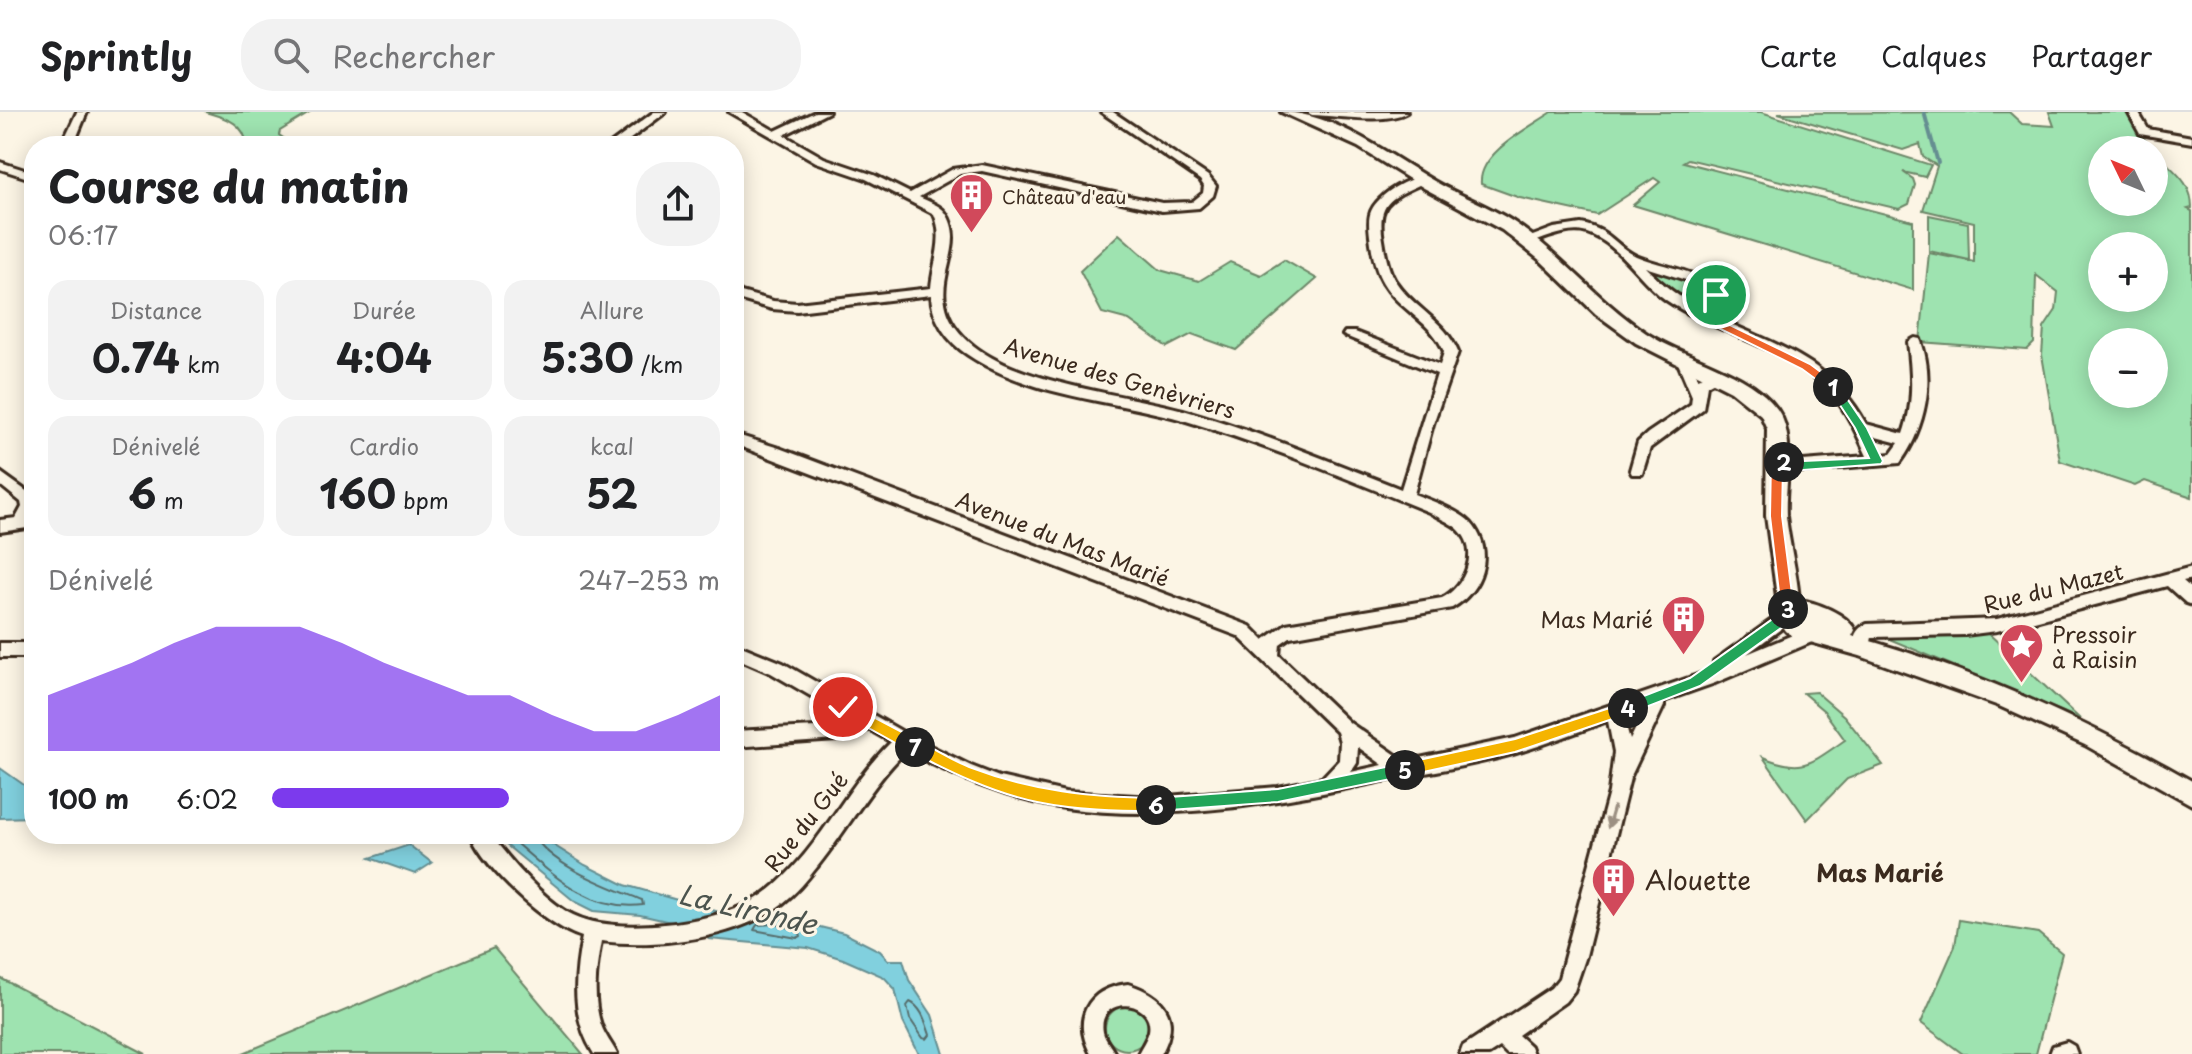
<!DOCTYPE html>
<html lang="fr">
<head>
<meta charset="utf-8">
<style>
	:root { --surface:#fff; --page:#f2f2f2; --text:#202124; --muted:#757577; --line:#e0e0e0; --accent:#7c3aed }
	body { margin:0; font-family:"Playpen Sans",sans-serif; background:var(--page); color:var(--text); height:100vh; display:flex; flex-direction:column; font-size:30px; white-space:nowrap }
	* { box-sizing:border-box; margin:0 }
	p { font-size:26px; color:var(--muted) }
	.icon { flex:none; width:44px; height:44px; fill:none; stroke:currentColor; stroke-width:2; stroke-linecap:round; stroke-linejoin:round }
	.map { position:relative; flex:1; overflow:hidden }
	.details { position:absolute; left:24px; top:24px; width:720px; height:708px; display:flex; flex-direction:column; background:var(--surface); border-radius:32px; box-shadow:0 4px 20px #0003 }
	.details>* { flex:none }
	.needle { width:52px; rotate:313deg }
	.controls { position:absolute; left:2088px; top:24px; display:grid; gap:16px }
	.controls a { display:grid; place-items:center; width:80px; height:80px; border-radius:50%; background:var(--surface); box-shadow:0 4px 20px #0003; font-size:40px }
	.pin { position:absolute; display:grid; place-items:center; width:68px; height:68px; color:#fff; margin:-34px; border:4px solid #fff; border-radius:50%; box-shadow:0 2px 8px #0007 }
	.km { position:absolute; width:40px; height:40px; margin:-20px; border-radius:50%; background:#222; color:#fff; font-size:22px; line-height:40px; text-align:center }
	.round { display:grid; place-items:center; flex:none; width:84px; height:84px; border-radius:32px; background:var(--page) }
	.overview { display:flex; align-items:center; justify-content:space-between; height:136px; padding:0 24px }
	h1 { font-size:44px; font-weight:700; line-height:60px }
	.stats { display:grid; grid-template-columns:repeat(3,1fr); gap:12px; height:136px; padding:8px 24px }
	.stats div { display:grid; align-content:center; border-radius:20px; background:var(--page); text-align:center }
	.stats b { font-size:40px; font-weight:700 }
	.stats small { font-size:22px; font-weight:400 }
	.stats p { font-size:22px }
	.chart { height:224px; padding:16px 24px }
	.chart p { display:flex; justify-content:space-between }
	.chart svg { width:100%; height:144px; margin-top:8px; fill:var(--accent); opacity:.7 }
	ul { padding:0 24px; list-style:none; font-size:26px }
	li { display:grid; grid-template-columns:128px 96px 1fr; align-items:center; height:60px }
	li i { height:20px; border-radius:10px; background:var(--accent) }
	header { display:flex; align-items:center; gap:48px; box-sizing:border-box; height:112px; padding:0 40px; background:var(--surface); border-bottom:2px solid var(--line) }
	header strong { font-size:38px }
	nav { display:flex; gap:44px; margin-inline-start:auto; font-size:28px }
	.search { width:560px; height:72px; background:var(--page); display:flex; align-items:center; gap:20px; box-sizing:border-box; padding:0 28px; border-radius:32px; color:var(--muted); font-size:30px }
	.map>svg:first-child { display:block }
	.green { fill:#9ee3b0; stroke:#6c8667; stroke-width:2; fill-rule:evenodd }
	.water { fill:#81d0de; stroke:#658e91; stroke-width:2 }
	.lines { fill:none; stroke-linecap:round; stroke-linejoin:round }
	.shore { stroke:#576c6b; stroke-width:2 }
	.stream { stroke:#658e91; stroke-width:4 }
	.minor-casing { stroke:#3b2a1e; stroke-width:6 }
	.tertiary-casing { stroke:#3b2a1e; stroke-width:6 }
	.minor { fill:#fcf5e5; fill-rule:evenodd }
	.tertiary { fill:#fcf5e5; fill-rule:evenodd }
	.oneway { fill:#9c9082 }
	.split-1 { fill:#f0652b; stroke:#fff; stroke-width:2 }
	.split-2 { fill:#22a559; stroke:#fff; stroke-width:2 }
	.split-3 { fill:#f0652b; stroke:#fff; stroke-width:2 }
	.split-4 { fill:#22a559; stroke:#fff; stroke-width:2 }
	.split-5 { fill:#f5b400; stroke:#fff; stroke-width:2 }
	.split-6 { fill:#22a559; stroke:#fff; stroke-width:2 }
	.split-7 { fill:#f5b400; stroke:#fff; stroke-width:2 }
	.split-8 { fill:#f5b400; stroke:#fff; stroke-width:2 }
	.labels { text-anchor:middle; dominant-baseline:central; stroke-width:6; stroke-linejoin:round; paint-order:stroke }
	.far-poi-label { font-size:18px; fill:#3b2a1e; stroke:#fcf5e5; text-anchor:start }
	.street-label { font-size:22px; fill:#3b2a1e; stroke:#fcf5e5 }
	.poi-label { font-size:22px; fill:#3b2a1e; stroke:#fcf5e5; text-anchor:end }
	.neighbourhood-label { font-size:24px; font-weight:bold; fill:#3b2a1e; stroke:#fcf5e5 }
	.near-poi-label { font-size:26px; fill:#3b2a1e; stroke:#fcf5e5; text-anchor:start }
	.near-water-label { font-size:28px; font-style:italic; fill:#4c544e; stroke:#fcf5e5 }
</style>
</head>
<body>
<header>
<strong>Sprintly</strong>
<div class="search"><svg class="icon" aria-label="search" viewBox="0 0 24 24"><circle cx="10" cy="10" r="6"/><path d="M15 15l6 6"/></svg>Rechercher</div>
<nav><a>Carte</a><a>Calques</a><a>Partager</a></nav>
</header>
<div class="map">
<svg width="2192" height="942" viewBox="0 0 2192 942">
	<rect width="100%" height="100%" fill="#fcf5e5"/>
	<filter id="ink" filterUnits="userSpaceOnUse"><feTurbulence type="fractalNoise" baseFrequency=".0125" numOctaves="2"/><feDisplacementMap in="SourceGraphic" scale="16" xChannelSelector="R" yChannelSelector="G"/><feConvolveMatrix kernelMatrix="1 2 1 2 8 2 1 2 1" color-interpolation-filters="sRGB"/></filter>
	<g filter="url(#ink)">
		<g class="green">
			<path d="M205,0H311L280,19L279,23L295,34H247C245,10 225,6 205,0Z"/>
			<path d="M1552,0H1761L1931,53L1925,65L1903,60L1913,67L1915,73L1909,92L1899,97L1688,47L1683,50L1913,109V178L1633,93L1660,70L1654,66L1597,103L1520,86L1481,72C1478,41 1529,16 1552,0Z"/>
			<path d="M2009,0L2022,12L2054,14L2049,0H2127L2136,18L2154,38H2102V90H2154V38C2170,58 2192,67 2192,96L2188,97L2192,99V385L2145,369L2135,374L2060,349L2042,243L2044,216L2056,198L2058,180L2036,163L2034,231L2027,238L1920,230L1929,141L1974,150V110L1923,98L1937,54L1923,45L1920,32L1903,38L1778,1ZM2102,134H2154V186H2102ZM2102,230H2154V282H2102Z"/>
			<polygon points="1929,103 1968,111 1969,148 1929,139"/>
			<polygon points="1119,122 1160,158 1199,169 1230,150 1261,163 1284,148 1317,167 1236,238 1192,222 1167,235 1129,208 1102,201 1080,159"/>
			<path d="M1649,156C1668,162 1706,166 1709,188L1703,195C1682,197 1661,171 1646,157Z"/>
			<polygon points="1988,521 2080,607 1887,526"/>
			<path d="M1816,580L1844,604L1883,653L1847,667L1807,708L1763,645C1803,662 1811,651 1845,628L1824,599L1803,581Z"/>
			<polygon points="1959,808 2038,821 2062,841 2036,942 1963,942 1921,911 1955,834"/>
			<polygon points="494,836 583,942 241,942"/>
			<polygon points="0,866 146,942 0,942"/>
			<circle cx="1127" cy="916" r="22"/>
		</g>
		<g class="water">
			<polygon points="0,656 34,680 34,705 0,706"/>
			<polygon points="493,722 536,722 585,753 625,773 740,806 776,804 844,821 880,839 888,848 903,848 909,868 932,903 944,942 919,942 903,910 895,877 884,865 843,847 808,836 709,827 675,811 640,803 594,799 574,789"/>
			<polygon points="409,733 432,751 415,762 370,746"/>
		</g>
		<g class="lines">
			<g class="shore">
				<path d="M505,722C547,756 584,800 643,793L642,788C610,775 550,754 533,722"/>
				<polygon points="775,812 799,818 801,824 797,826 754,818 757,813"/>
				<path d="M910,890C922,895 926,912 930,923L927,927L923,926L910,907L907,894Z"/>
			</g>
			<polyline class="stream" points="1924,0 1938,51"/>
			<defs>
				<g id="minor">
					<polygon points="77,0 87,0 73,34 61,34"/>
					<polygon points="654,0 666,0 621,34 608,34"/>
					<path d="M729,0H742L775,19L815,0H829L784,23L824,46L874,63L910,81L953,57L982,53L1162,91L1192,90L1203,81L1204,74L1200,68L1101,0H1113L1208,64L1216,74L1213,84L1199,96L1162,99L982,59L960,62L919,85C927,89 940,93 945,100C974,141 910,183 974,234C1022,272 1123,282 1183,298C1257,319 1329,349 1401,377L1437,262L1343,223L1345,220H1355L1440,253L1444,240C1433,210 1399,198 1383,171C1375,158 1372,140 1370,124C1368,107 1368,98 1381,86C1391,76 1412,64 1425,66V70C1393,86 1376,88 1383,128C1385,141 1388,159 1396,170C1414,197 1445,208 1458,240L1433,312L1414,382C1430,388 1460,399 1471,411C1496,439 1482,480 1452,496L1290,525L1280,532L1279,543L1350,611L1405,649L1515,626L1703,561L1713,557L1714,549L1787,497L1793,498L1795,503L1793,508L1747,542L1807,517H1819L1821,522L1819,527L1715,571L1664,589V594L1630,666L1586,844L1574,879L1565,890L1518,923L1530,934L1533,942H1507L1500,935L1489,942H1460L1463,934L1551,876L1559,866L1609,680L1614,640L1608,609C1577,620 1547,632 1516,641C1469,655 1420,661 1373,671C1273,692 1168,710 1065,696C1008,688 957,665 906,639C871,673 848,717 817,755C807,768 796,781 783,791C738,827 656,836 601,829C596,857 592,886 601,913C605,924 612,932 617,942H594C571,906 574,866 582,825C545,813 486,758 470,722H490C510,748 543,788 573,803C615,824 710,811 751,790C764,783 775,774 785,764C826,724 850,670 891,630L868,617L837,628L734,635V619L837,614L852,608L771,561L734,545V531L783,551L910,624L971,654L999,665L1065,680L1155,685L1278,675L1322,666L1339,648L1340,630L1337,620L1238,524L734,332V322L779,336L1250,514L1264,528L1286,512L1442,486C1466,474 1481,437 1457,416C1449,410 1437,405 1429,400C1348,367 1267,333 1183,308C1113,288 1030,285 968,243C948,230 932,208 931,183L797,199L772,197L734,186V178L773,189L797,191L931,176C933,150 945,127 934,102L866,67L816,50ZM1646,595L1630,628L1623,603ZM1358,635L1383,653L1351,660L1357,651Z"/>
					<path d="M1307,0H1407C1387,12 1337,4 1312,3Z"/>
					<polygon points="2128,0 2138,0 2148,17 2192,25 2192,31 2140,22"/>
					<polygon points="0,50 34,61 34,68 0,57"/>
					<path d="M1581,112C1610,117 1615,134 1636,144C1667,157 1699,156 1722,183L1718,195L1711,203C1775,233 1830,246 1866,312L1903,322C1914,291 1912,262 1908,230L1915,226L1920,227C1936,267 1925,317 1900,351L1803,359L1772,352L1770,348L1772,344L1777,343L1803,349L1867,344C1857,322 1847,299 1831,281C1788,233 1717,223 1666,188C1639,169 1620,132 1587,121C1568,115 1546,127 1528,132L1522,128L1554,116ZM1645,155L1695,171L1709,184L1706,193L1701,198C1680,186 1662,172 1645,155ZM1872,324L1899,331L1891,342L1881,343Z"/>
					<polygon points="1685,247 1690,248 1698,266 1715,260 1722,265 1707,273 1703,297 1650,336 1642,362 1632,362 1630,358 1638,330 1648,321 1691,292 1692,284 1678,251"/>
					<polygon points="0,360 32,383 34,415 0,420 0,408 16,406 22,395 21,390 0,373"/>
					<path d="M2192,455V467L2183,469L2192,477V493L2186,491L2167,474L1997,519L1965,523L1872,525L1869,541H1857C1851,529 1854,517 1867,512L1997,507Z"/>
					<rect x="0" y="531" width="34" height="14"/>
					<path d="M1128,872C1164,883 1182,905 1161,942H1138C1141,935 1147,927 1149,919C1155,886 1096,883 1103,920C1105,928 1111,934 1115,942H1091C1072,907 1087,876 1128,872Z"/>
					<polygon points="2067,930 2074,934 2077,942 2050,942 2053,934"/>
				</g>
				<path id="tertiary" d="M1281,0C1333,0 1389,43 1434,69C1460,84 1490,94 1515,111C1562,143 1598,189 1646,221C1683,246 1750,259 1777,297C1797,325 1784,370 1786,404C1789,432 1797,460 1799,488C1816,490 1847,502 1855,518L1852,524C1972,556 2084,608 2192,669V693L2085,633L1999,594L1860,544L1796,526L1786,519L1776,503L1777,485L1766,404L1767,317L1761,303L1731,279L1636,231L1596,202L1541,149L1502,118L1424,76L1358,35Z"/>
			</defs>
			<use href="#minor" class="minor-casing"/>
			<use href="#tertiary" class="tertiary-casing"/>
			<use href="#minor" class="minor"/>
			<use href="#tertiary" class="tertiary"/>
		</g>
		<defs><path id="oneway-solid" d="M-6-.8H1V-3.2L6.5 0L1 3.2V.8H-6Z" transform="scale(2)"/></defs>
		<use class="oneway" href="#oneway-solid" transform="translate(1611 705) rotate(106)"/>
	</g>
	<polygon class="split-1" points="1716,180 1721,183 1717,195 1709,203 1810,252 1837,272 1837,277 1829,277 1802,257 1698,206 1697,204"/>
	<polygon class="split-2" points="1833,271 1837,272 1867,316 1883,349 1881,352 1803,358 1780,353 1778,350 1784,346 1803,349 1869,346 1855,316 1828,275"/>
	<polygon class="split-3" points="1777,344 1790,350 1783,354 1782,404 1794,497 1788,502 1781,497 1770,404 1771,348"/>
	<polygon class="split-4" points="1788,491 1794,497 1788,511 1700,574 1628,602 1623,600 1623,592 1690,566 1778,503 1783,493"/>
	<polygon class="split-5" points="1628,590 1633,592 1633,600 1515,640 1405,664 1398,658 1405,651 1515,627"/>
	<polygon class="split-6" points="1405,651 1413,658 1405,664 1278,690 1156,699 1148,693 1156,686 1278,677"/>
	<path class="split-7" d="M915,628C935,636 952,649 972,656C1032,679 1091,685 1156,686L1163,693L1156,699C1116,699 1076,698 1037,690C993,681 950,660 910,639L908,635Z"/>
	<polygon class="split-8" points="843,589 921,630 921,639 910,639 838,599 838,591"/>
	<defs>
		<symbol id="building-pin" viewBox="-11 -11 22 30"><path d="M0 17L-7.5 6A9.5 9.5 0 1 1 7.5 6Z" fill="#d1495b" stroke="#fcf5e5"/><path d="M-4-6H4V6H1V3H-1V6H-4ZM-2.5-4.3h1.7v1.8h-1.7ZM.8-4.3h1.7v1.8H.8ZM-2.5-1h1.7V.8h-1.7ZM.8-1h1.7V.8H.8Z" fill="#fff"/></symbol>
		<symbol id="sight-pin" viewBox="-11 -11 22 30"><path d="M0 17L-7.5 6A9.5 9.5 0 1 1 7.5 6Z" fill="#d1495b" stroke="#fcf5e5"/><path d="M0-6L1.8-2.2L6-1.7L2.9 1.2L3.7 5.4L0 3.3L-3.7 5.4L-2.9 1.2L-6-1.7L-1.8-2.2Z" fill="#fff"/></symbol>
	</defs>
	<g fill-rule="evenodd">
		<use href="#building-pin" x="946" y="58" width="51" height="69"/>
		<use href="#building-pin" x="1658" y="480" width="51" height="69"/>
		<use href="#sight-pin" x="1996" y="508" width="51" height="69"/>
		<use href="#building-pin" x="1588" y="742" width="51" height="69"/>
	</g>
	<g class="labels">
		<g class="far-poi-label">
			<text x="1002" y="84">Château d'eau</text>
		</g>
		<g class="street-label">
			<text transform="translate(1120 265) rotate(16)">Avenue des Genèvriers</text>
			<text transform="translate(1063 426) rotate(21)">Avenue du Mas Marié</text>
			<text transform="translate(2053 475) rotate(-14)">Rue du Mazet</text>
			<text transform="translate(805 709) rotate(-52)">Rue du Gué</text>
		</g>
		<g class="poi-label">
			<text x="1653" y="506">Mas Marié</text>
			<text x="2052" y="521" text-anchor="start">Pressoir<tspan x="2052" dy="25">à Raisin</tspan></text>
		</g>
		<g class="neighbourhood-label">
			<text x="1880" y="760">Mas Marié</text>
		</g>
		<g class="near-poi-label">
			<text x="1645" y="767">Alouette</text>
		</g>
		<g class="near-water-label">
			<text transform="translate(748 796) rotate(13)">La Lironde</text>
		</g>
	</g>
</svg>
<div class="controls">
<a><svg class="needle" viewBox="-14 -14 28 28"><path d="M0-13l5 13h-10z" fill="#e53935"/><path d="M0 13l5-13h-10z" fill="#757577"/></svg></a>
<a>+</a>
<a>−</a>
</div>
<div class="pin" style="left:1716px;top:183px;background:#1e9e55"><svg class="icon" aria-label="arrive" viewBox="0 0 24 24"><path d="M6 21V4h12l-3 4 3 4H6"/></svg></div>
<div class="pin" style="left:843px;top:595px;background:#d93025"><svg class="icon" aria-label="check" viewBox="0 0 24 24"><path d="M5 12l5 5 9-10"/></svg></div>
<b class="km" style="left:1833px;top:275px">1</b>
<b class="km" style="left:1784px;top:350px">2</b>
<b class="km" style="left:1788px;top:497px">3</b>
<b class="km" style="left:1628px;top:596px">4</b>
<b class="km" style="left:1405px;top:658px">5</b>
<b class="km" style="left:1156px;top:693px">6</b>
<b class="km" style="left:915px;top:635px">7</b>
<section class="details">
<div class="overview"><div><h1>Course du matin</h1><p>06:17</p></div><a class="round"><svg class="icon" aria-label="share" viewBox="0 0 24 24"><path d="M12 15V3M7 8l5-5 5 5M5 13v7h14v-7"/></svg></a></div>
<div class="stats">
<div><p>Distance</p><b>0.74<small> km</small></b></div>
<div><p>Durée</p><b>4:04</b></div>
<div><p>Allure</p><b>5:30<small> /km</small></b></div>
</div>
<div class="stats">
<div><p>Dénivelé</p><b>6<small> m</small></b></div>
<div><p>Cardio</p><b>160<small> bpm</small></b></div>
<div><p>kcal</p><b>52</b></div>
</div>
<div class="chart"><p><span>Dénivelé</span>247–253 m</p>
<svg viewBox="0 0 160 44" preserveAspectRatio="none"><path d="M0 44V27L10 22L20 17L30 11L40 6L50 6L60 6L70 11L80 17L90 22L100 27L110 27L120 33L130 38L140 38L150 33L160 27V44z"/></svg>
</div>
<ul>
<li><b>100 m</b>6:02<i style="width:53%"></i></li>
</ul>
</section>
</div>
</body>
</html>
